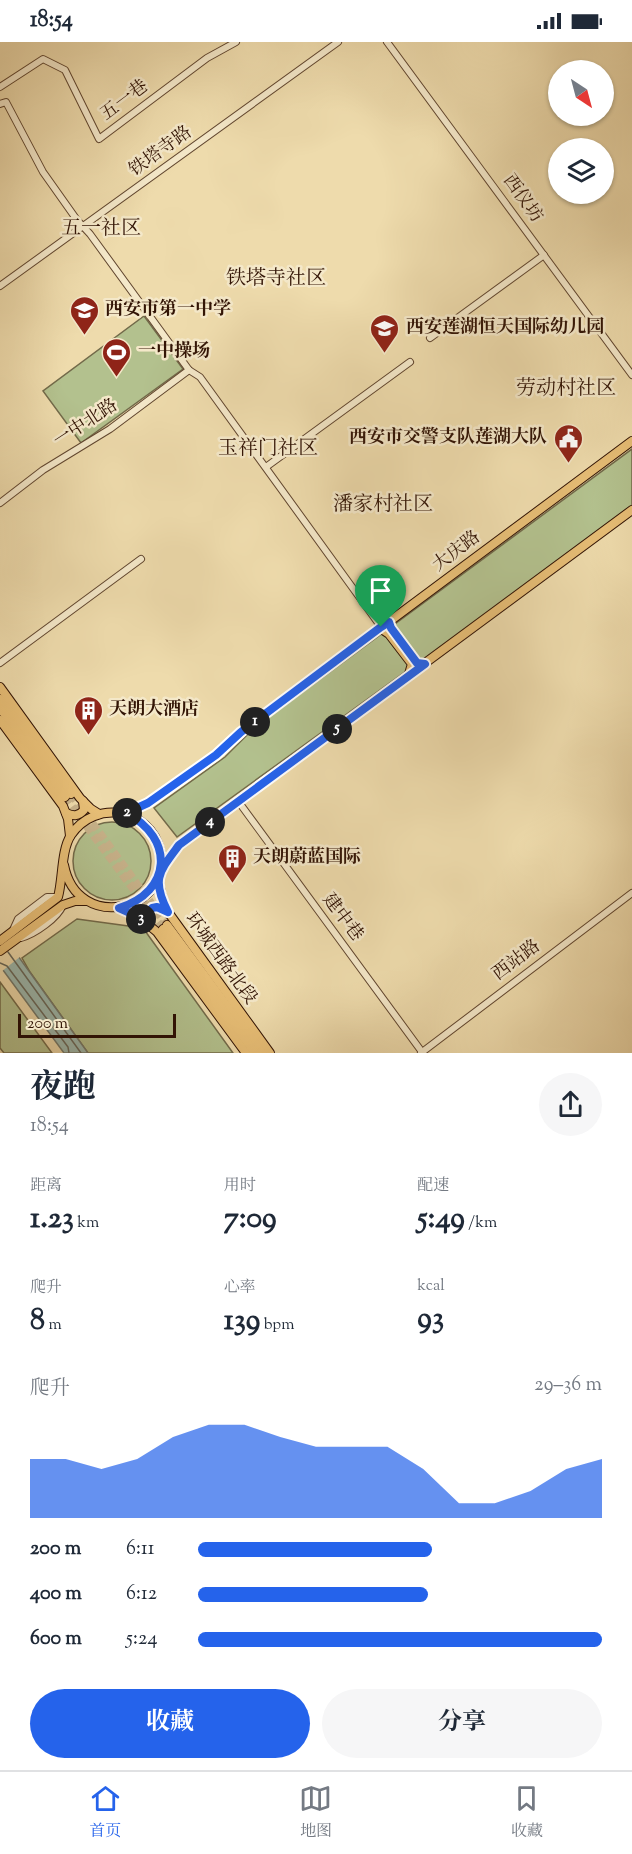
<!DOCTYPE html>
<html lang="zh">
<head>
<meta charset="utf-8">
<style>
	:root { --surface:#fff; --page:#f6f6f7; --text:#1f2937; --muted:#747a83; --line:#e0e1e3; --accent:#2563eb }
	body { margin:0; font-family:"Sorts Mill Goudy","Noto Serif SC",serif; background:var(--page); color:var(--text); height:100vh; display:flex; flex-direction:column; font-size:22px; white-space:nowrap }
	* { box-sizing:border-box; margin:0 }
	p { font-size:20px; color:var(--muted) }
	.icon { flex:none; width:33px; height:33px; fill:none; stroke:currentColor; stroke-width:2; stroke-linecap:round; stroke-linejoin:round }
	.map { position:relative; height:1011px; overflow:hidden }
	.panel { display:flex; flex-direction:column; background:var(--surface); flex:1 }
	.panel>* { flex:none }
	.needle { width:39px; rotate:144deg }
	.fabs { position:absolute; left:548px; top:18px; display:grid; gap:12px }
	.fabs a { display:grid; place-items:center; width:66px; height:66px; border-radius:50%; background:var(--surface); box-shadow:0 2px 4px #0004; font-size:30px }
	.scale { position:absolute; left:18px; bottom:15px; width:158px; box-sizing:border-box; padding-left:6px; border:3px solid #321405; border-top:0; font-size:16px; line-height:21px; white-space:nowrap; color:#321405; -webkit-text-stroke:4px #f4e8c9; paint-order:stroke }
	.pin { position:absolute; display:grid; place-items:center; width:51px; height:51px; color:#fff; margin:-62px -26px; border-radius:50% 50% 50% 0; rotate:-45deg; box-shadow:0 0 6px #0007 }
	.pin .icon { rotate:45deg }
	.km { position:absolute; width:30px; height:30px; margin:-15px; border-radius:50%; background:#222; color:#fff; font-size:16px; line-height:30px; text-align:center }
	.round { display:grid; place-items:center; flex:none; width:63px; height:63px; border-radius:32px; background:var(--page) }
	.overview { display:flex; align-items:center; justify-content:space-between; height:102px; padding:0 30px }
	h1 { font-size:33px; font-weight:700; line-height:45px }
	.figures { display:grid; grid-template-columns:repeat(3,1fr); gap:9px; height:102px; padding:6px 30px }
	.figures div { display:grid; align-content:center }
	.figures b { font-size:30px; font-weight:700 }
	.figures small { font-size:16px; font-weight:400 }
	.figures p { font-size:16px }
	.chart { height:168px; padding:12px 30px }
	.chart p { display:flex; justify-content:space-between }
	.chart svg { width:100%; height:108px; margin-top:6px; fill:var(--accent); opacity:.7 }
	.cta { display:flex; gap:12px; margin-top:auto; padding:12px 30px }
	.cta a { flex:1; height:69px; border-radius:36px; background:var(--accent); color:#fff; font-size:24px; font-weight:700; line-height:69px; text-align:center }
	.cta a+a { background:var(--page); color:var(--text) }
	ul { padding:0 30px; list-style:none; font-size:20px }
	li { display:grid; grid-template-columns:96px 72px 1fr; align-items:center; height:45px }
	li i { height:15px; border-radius:8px; background:var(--accent) }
	.status { display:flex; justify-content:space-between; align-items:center; height:42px; padding:0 30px; background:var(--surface); direction:ltr }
	.status svg { height:16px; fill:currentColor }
	.tabs { display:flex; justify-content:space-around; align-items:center; height:84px; border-top:2px solid var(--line); background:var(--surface); font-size:16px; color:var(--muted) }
	.tabs a { display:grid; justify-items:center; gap:3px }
	.tabs .on { color:var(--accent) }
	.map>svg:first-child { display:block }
	.green { fill:#b3c18e; stroke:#726a4a; stroke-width:1.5 }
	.water { fill:#9bbab1; stroke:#71786c; stroke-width:1.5 }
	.pier { fill:#eedbac }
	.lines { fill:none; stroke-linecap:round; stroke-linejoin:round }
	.shore { stroke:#66675b; stroke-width:1.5 }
	.major-tunnel { stroke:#c8b38b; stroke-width:8; stroke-dasharray:8 4; stroke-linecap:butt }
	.minor-casing { stroke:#61462f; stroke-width:8 }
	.major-casing { stroke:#321405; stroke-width:10 }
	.minor { stroke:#f4e8c9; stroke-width:6 }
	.major { stroke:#e7be76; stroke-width:8 }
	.route-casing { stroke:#fff; stroke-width:12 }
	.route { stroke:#2563eb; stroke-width:8 }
	.labels { text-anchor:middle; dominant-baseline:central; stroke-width:5; stroke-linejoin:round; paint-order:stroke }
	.street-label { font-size:18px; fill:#321405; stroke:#f4e8c9 }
	.poi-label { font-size:18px; font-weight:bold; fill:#321405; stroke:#f4e8c9; text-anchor:start }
	.neighbourhood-label { font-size:20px; fill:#321405; stroke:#f4e8c9 }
</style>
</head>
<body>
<div class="status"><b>18:54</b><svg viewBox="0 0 49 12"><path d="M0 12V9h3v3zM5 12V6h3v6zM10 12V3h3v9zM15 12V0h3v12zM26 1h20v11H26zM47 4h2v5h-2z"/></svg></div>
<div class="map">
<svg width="632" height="1011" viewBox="0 0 632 1011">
	<rect width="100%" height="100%" fill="#eedbac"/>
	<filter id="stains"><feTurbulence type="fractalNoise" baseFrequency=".00333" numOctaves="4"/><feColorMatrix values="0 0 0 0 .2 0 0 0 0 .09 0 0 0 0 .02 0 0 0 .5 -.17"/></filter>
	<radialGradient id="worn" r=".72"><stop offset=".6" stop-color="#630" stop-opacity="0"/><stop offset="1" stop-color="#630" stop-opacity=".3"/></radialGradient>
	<g class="green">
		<polygon points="144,274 183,327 81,401 43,349"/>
		<polygon points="632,407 632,464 422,621 412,625 177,795 154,766 225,715 254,686"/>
		<circle cx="112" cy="819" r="39"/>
		<polygon points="77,877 143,886 233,1011 88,1011 30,930 22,916"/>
		<polygon points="0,940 52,1011 4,1011 0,1006"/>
	</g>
	<polygon class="water" points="0,889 88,1011 64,1011 0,924"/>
	<polygon class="pier" points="0,886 21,914 1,930 0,929"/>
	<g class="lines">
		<g class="shore">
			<polyline points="8,910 81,1011"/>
			<polyline points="0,921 7,924 68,1005 69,1011"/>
		</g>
		<g class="major-tunnel">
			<polyline points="71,752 167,883"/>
			<polyline points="65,755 163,887"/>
		</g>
		<defs>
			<g id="minor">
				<polyline points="387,0 632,333"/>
				<polyline points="0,45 43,17 65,28 99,97 207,16 236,0"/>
				<polyline points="0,62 6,60 43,130 77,178 90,192 189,328 200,335 381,585"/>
				<polyline points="0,244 338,0"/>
				<polyline points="430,296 544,213"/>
				<polyline points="266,425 410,320"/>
				<polyline points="0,461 43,428 110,387 189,328"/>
				<polyline points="0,621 141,517"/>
				<polyline points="238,759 422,1010"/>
				<polyline points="13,888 18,877 47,855 57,855"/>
				<path d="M21,896C35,892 58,876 63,863"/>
				<polyline points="421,1011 632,851"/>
			</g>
			<g id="major">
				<polyline points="380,586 389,592 412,622 409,632"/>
				<polyline points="0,645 80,756 91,767 99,772"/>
				<polyline points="0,657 71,752"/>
				<polyline points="0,666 65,755"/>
				<polyline points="0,678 63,764 68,777 70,794"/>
				<path d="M66,771C73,774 78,775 84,768L83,759"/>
				<polyline points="126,771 148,761 216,713 241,690 632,399"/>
				<polyline points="159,830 179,803 632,468"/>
				<polyline points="158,835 163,862 168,870 270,1011"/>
				<polyline points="119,866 139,875 157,890 246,1011"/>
				<polyline points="148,882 148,870 152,866 157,865 168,870"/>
				<polyline points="167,883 262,1011"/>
				<polyline points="163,887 255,1011"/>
				<path d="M0,899L58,855C63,837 61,808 71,793C95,757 150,766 160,808C174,869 77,892 64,823"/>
				<polyline points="0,909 63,863 75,859 86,859"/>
			</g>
		</defs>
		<use href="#minor" class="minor-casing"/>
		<use href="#major" class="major-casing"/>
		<use href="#minor" class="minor"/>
		<use href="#major" class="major"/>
	</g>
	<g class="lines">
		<defs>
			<path id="route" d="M381,585L241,690L216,713L148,761L126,771C175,796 172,850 119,866L139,875L148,882V870L152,866L157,865L168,870C151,837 159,830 179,803L425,622L417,621L391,586L389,580L381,585"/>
		</defs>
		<use href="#route" class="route-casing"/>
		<use href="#route" class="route"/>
	</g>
	<defs>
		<symbol id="school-pin" viewBox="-11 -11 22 30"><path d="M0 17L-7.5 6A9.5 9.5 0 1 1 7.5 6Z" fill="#8f2418" stroke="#f4e8c9"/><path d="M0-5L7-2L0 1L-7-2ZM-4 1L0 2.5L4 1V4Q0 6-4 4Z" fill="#fff"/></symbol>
		<symbol id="stadium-pin" viewBox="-11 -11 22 30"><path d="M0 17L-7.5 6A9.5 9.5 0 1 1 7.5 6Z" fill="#8f2418" stroke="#f4e8c9"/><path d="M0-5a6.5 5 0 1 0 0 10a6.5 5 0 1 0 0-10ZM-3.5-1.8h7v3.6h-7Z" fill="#fff"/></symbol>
		<symbol id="civic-pin" viewBox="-11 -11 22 30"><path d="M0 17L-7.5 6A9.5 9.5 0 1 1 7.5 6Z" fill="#8f2418" stroke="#f4e8c9"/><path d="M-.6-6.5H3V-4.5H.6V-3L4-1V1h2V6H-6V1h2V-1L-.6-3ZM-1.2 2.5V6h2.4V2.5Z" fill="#fff"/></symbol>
		<symbol id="building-pin" viewBox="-11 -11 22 30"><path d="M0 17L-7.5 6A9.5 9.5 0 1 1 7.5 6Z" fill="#8f2418" stroke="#f4e8c9"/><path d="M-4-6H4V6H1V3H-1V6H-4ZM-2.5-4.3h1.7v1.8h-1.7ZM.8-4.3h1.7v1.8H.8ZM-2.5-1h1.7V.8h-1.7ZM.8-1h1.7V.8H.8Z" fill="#fff"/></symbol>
	</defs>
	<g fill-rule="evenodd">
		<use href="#school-pin" x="68" y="252" width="33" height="45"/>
		<use href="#school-pin" x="368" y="270" width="33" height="45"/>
		<use href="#stadium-pin" x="100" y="294" width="33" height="45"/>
		<use href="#civic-pin" x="552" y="380" width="33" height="45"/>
		<use href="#building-pin" x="72" y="652" width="33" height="45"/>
		<use href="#building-pin" x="216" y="800" width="33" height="45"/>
	</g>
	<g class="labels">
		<g class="street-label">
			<text transform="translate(125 59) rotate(-37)">五一巷</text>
			<text transform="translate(161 110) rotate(-36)">铁塔寺路</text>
			<text transform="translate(522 157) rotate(54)">西仪坊</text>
			<text transform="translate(86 382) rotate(-33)">一中北路</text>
			<text transform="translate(457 510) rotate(-37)">大庆路</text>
			<text transform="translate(342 876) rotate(53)">建中巷</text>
			<text transform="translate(220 917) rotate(54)">环城西路北段</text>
			<text transform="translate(517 919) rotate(-37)">西站路</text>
		</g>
		<g class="poi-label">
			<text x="105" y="268">西安市第一中学</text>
			<text x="406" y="286">西安莲湖恒天国际幼儿园</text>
			<text x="138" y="310">一中操场</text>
			<text x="547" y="396" text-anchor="end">西安市交警支队莲湖大队</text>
			<text x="109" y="668">天朗大酒店</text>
			<text x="253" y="816">天朗蔚蓝国际</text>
		</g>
		<g class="neighbourhood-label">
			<text x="101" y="187">五一社区</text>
			<text x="276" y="237">铁塔寺社区</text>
			<text x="566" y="347">劳动村社区</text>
			<text x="268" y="407">玉祥门社区</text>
			<text x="383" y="463">潘家村社区</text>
		</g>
	</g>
	<rect width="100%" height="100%" filter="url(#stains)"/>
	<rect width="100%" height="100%" fill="url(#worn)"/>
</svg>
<div class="fabs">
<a><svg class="needle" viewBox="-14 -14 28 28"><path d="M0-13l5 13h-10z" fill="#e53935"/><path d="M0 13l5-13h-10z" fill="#747a83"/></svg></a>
<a><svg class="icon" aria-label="layers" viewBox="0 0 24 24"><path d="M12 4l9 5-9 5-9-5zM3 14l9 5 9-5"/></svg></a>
</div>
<div class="scale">200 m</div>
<div class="pin" style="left:381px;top:585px;background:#1e9e55"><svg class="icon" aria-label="arrive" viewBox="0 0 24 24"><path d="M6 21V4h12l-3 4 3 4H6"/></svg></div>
<b class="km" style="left:255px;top:680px">1</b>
<b class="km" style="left:127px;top:771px">2</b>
<b class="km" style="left:141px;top:877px">3</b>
<b class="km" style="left:210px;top:780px">4</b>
<b class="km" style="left:337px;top:687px">5</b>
</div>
<section class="panel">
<div class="overview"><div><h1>夜跑</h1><p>18:54</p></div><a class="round"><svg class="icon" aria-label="share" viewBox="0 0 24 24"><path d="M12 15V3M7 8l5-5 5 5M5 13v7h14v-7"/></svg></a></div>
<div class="figures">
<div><p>距离</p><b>1.23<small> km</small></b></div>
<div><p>用时</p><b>7:09</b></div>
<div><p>配速</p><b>5:49<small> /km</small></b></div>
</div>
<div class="figures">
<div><p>爬升</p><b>8<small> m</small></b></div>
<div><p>心率</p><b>139<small> bpm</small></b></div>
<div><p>kcal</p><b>93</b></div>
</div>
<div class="chart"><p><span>爬升</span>29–36 m</p>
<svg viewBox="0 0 160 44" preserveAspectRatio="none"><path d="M0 44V20L10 20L20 24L30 20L40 11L50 6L60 6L70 11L80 15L90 15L100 15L110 24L120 38L130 38L140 33L150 24L160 20V44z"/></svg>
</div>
<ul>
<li><b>200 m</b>6:11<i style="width:58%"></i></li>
<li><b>400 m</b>6:12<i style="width:57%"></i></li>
<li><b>600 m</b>5:24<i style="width:100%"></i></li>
</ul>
<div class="cta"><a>收藏</a><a>分享</a></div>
</section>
<nav class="tabs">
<a class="on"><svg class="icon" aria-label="home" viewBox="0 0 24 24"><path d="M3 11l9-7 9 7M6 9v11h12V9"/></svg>首页</a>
<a><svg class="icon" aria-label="map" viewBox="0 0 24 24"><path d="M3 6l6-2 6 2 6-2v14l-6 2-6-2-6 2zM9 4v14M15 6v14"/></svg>地图</a>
<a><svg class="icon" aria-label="saved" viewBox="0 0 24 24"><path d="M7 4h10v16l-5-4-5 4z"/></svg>收藏</a>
</nav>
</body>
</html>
